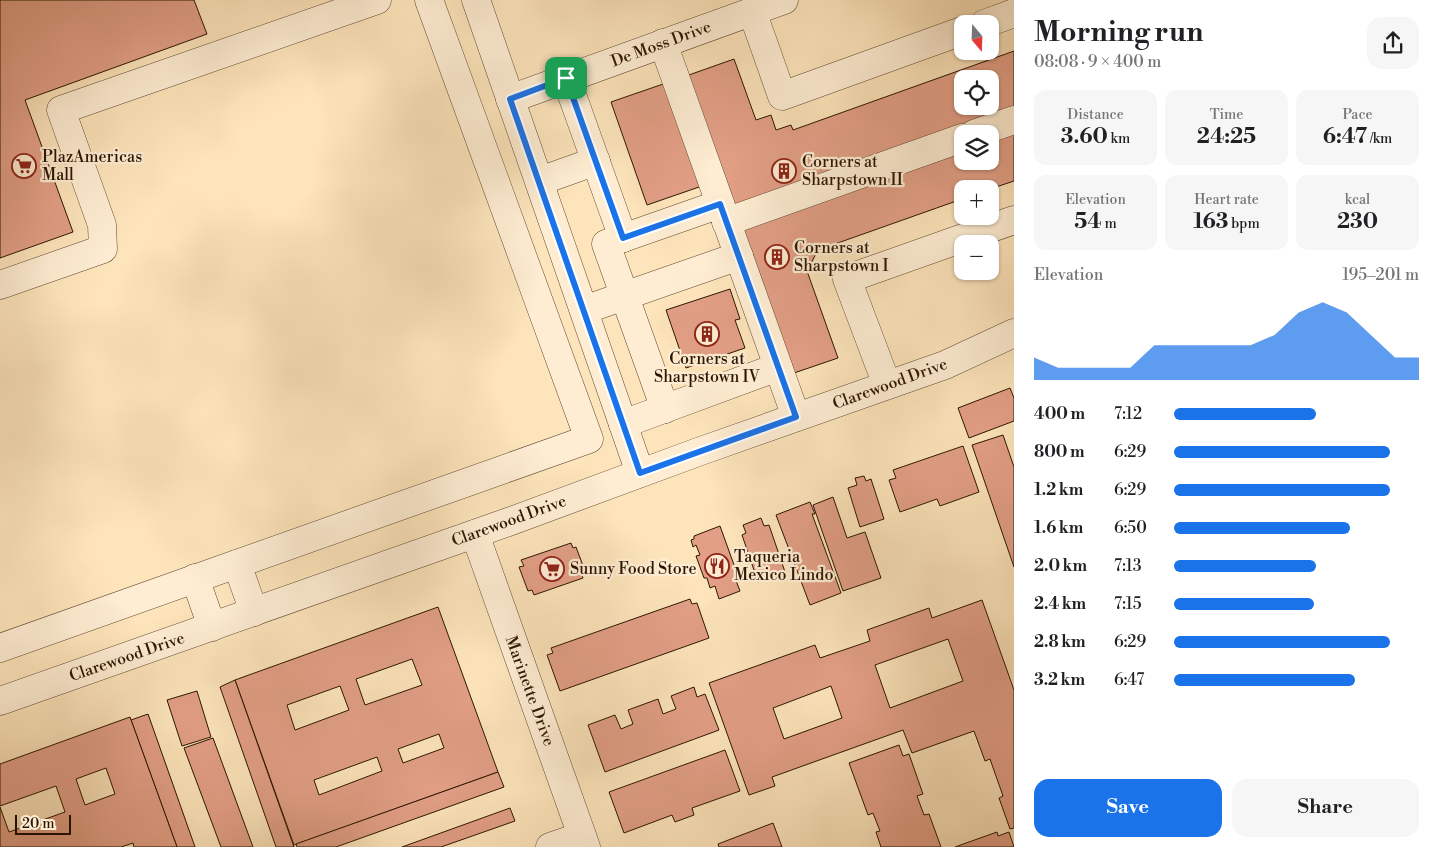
<!DOCTYPE html>
<html lang="en">
<head>
<meta charset="utf-8">
<style>
	:root { --surface:#fff; --page:#f6f6f6; --text:#202124; --muted:#757577; --accent:#1a73e8 }
	body { margin:0; font-family:"Libre Bodoni",serif; background:var(--page); color:var(--text); height:100vh; display:flex; flex-direction:column; font-size:19px; white-space:nowrap }
	* { box-sizing:border-box; margin:0 }
	p { font-size:16px; color:var(--muted) }
	.icon { flex:none; width:28px; height:28px; fill:none; stroke:currentColor; stroke-width:2; stroke-linecap:round; stroke-linejoin:round }
	.map { position:relative; flex:1; overflow:hidden }
	.sheet { display:flex; flex-direction:column; background:var(--surface); width:425px }
	.sheet>* { flex:none }
	.needle { width:32px; rotate:161deg }
	.fabs { position:absolute; left:954px; top:15px; display:grid; gap:10px }
	.fabs a { display:grid; place-items:center; width:45px; height:45px; border-radius:10px; background:var(--surface); box-shadow:0 1px 4px #0004; font-size:25px }
	.scale { position:absolute; left:15px; bottom:12px; width:56px; box-sizing:border-box; padding-left:5px; border:2px solid #2b1502; border-top:0; font-size:14px; line-height:18px; white-space:nowrap; color:#2b1502; -webkit-text-stroke:4px #feedd3; paint-order:stroke }
	.pin { position:absolute; display:grid; place-items:center; width:42px; height:42px; color:#fff; margin:-21px; border-radius:10px; box-shadow:0 2px 8px #0006 }
	.round { display:grid; place-items:center; flex:none; width:52px; height:52px; border-radius:15px; background:var(--page) }
	.headline { display:flex; align-items:center; justify-content:space-between; height:85px; padding:0 20px }
	h1 { font-size:28px; font-weight:700; line-height:38px }
	.metrics { display:grid; grid-template-columns:repeat(3,1fr); gap:8px; height:85px; padding:5px 20px }
	.metrics div { display:grid; align-content:center; border-radius:12px; background:var(--page); text-align:center }
	.metrics b { font-size:21px; font-weight:700 }
	.metrics small { font-size:14px; font-weight:400 }
	.metrics p { font-size:14px }
	.chart { height:140px; padding:10px 20px }
	.chart p { display:flex; justify-content:space-between }
	.chart svg { width:100%; height:90px; margin-top:5px; fill:var(--accent); opacity:.7 }
	.primary-button { display:flex; gap:10px; margin-top:auto; padding:10px 20px }
	.primary-button a { flex:1; height:58px; border-radius:15px; background:var(--accent); color:#fff; font-size:20px; font-weight:700; line-height:58px; text-align:center }
	.primary-button a+a { background:var(--page); color:var(--text) }
	ul { padding:0 20px; list-style:none; font-size:16px }
	li { display:grid; grid-template-columns:80px 60px 1fr; align-items:center; height:38px }
	li i { height:12px; border-radius:6px; background:var(--accent) }
	main { display:flex; flex:1; min-height:0 }
	.map>svg:first-child { display:block }
	.building { fill:#e29f86; stroke:#2b1502; fill-rule:evenodd }
	.lines { fill:none; stroke-linecap:round; stroke-linejoin:round }
	.minor-casing { stroke:#604930; stroke-width:29 }
	.minor { stroke:#feedd3; stroke-width:28 }
	.route-casing { stroke:#fff; stroke-width:10 }
	.route { stroke:#1a73e8; stroke-width:6 }
	.labels { text-anchor:middle; dominant-baseline:central; stroke-width:4.5; stroke-linejoin:round; paint-order:stroke }
	.street-label { font-size:16px; fill:#2b1502; stroke:#feedd3 }
	.poi-label { font-size:16px; fill:#2b1502; stroke:#feedd3; text-anchor:start }
</style>
</head>
<body>
<main>
<div class="map">
<svg width="1014" height="847" viewBox="0 0 1014 847">
	<rect width="100%" height="100%" fill="#fde4bb"/>
	<filter id="stains"><feTurbulence type="fractalNoise" baseFrequency=".004" numOctaves="4"/><feColorMatrix values="0 0 0 0 .2 0 0 0 0 .09 0 0 0 0 .02 0 0 0 .5 -.17"/></filter>
	<radialGradient id="worn" r=".72"><stop offset=".6" stop-color="#630" stop-opacity="0"/><stop offset="1" stop-color="#630" stop-opacity=".3"/></radialGradient>
	<g class="building">
		<polygon points="0,0 194,0 207,34 25,100 73,232 0,258"/>
		<path d="M1014,51V113L733,212L686,76L734,59L756,120L771,115L776,130L791,125L793,130ZM962,79H990V106H962Z"/>
		<polygon points="666,83 702,186 647,205 611,102"/>
		<polygon points="1014,129 1014,181 990,189 962,189 962,199 818,250 807,271 838,358 794,373 731,230 962,147 962,161 990,161 990,138"/>
		<polygon points="730,289 740,319 735,320 745,348 686,368 666,310"/>
		<polygon points="1010,388 1014,398 1014,421 969,438 958,408"/>
		<polygon points="1003,435 1014,467 1014,567 972,445"/>
		<polygon points="963,446 979,492 940,506 937,499 900,512 889,480 896,478 893,470"/>
		<polygon points="864,476 866,481 871,479 884,519 860,527 848,488 857,485 855,478"/>
		<polygon points="833,497 847,538 865,532 881,578 843,591 813,505"/>
		<polygon points="810,502 815,514 812,514 841,593 810,605 776,515"/>
		<polygon points="761,518 764,526 769,525 785,572 758,582 742,535 746,533 743,525"/>
		<polygon points="720,526 738,576 735,578 740,591 719,599 715,586 710,588 707,578 704,578 696,556 700,555 696,545 693,547 691,540 694,539 694,536"/>
		<polygon points="571,543 573,548 576,547 585,571 581,572 583,578 534,595 532,590 528,591 519,567 524,566 521,560"/>
		<polygon points="690,599 692,604 697,603 709,638 560,691 547,655 553,653 551,648"/>
		<path d="M982,600L1014,690V828L1010,829L999,798L1003,796L990,759L985,761L974,731L912,753L903,730L772,777L775,786L749,795L709,683L815,645L820,658L870,641L867,630L929,608L932,618ZM948,639L963,681L890,708L875,665ZM831,686L842,718L784,739L773,708Z"/>
		<path d="M438,607L498,772L294,845L235,680ZM412,659L422,685L365,705L356,679ZM340,686L349,710L295,730L287,705ZM439,734L444,748L403,763L398,749ZM377,757L382,771L319,795L314,780Z"/>
		<polygon points="235,680 294,847 276,847 220,687"/>
		<polygon points="694,687 697,697 705,694 719,730 605,772 588,725 615,715 621,729 633,724 628,710 658,699 663,714 676,709 671,696"/>
		<polygon points="197,691 211,737 182,746 167,700"/>
		<polygon points="148,714 195,847 177,847 131,720"/>
		<path d="M130,717L177,847H134L133,843L121,847H0V807L9,832L65,812L56,786L0,806V764ZM106,768L115,794L85,805L76,779Z"/>
		<polygon points="213,738 253,847 221,847 184,748"/>
		<polygon points="899,745 903,756 909,754 923,794 917,796 924,815 929,814 941,847 881,847 876,832 880,831 873,813 868,815 849,763"/>
		<polygon points="725,750 740,791 692,808 694,815 675,822 672,815 624,833 609,792"/>
		<polygon points="498,772 504,787 336,847 297,847 296,844"/>
		<polygon points="510,808 515,821 441,847 402,847"/>
		<polygon points="773,823 782,847 719,847 718,844"/>
		<polygon points="997,832 998,836 1009,832 1014,847 955,847"/>
	</g>
	<g class="lines">
		<defs>
			<g id="minor">
				<polyline points="476,0 640,473"/>
				<polyline points="752,11 782,96 962,31"/>
				<polyline points="984,24 1014,13"/>
				<polyline points="663,43 796,417"/>
				<polyline points="566,78 623,238"/>
				<polyline points="510,99 784,0"/>
				<polyline points="974,134 1014,120"/>
				<polyline points="540,181 596,161"/>
				<polyline points="726,222 962,138"/>
				<polyline points="0,285 103,249 102,225 61,110 377,0"/>
				<polyline points="584,310 739,256"/>
				<polyline points="887,385 847,279 1014,220"/>
				<polyline points="665,409 606,244 720,204"/>
				<polyline points="623,424 778,367"/>
				<polyline points="475,534 586,847"/>
				<polyline points="237,564 254,612"/>
				<polyline points="195,578 212,627"/>
				<polyline points="0,648 589,439 429,0"/>
				<polyline points="0,701 511,521 698,452 945,365 1014,333"/>
				<polyline points="550,847 582,836"/>
			</g>
		</defs>
		<use href="#minor" class="minor-casing"/>
		<use href="#minor" class="minor"/>
	</g>
	<g class="lines">
		<defs>
			<polygon id="route" points="566,78 623,238 720,204 796,417 640,473 510,99"/>
		</defs>
		<use href="#route" class="route-casing"/>
		<use href="#route" class="route"/>
	</g>
	<defs>
		<symbol id="supermarket-ring" viewBox="-11 -11 22 22"><circle r="9.5" fill="#feedd3" stroke="#8f2418" stroke-width="1.5"/><path d="M-6-5.5h2.5l.6 2H6L4.5 2H-2.5L-4.4-4H-6ZM-1.5 3.2a1.3 1.3 0 1 0 .1 0ZM3 3.2a1.3 1.3 0 1 0 .1 0Z" fill="#8f2418"/></symbol>
		<symbol id="building-ring" viewBox="-11 -11 22 22"><circle r="9.5" fill="#feedd3" stroke="#8f2418" stroke-width="1.5"/><path d="M-4-6H4V6H1V3H-1V6H-4ZM-2.5-4.3h1.7v1.8h-1.7ZM.8-4.3h1.7v1.8H.8ZM-2.5-1h1.7V.8h-1.7ZM.8-1h1.7V.8H.8Z" fill="#8f2418"/></symbol>
		<symbol id="restaurant-ring" viewBox="-11 -11 22 22"><circle r="9.5" fill="#feedd3" stroke="#8f2418" stroke-width="1.5"/><path d="M-5-6h1v4h1v-4h1v4h1v-4h1v5L-1.5 .5V6h-2V.5L-5-1ZM5-6V6H3V1.5H1.5Q1.5-4 5-6Z" fill="#8f2418"/></symbol>
	</defs>
	<g fill-rule="evenodd">
		<use href="#supermarket-ring" x="10" y="152" width="28" height="28"/>
		<use href="#building-ring" x="770" y="157" width="28" height="28"/>
		<use href="#building-ring" x="763" y="243" width="28" height="28"/>
		<use href="#building-ring" x="693" y="320" width="28" height="28"/>
		<use href="#restaurant-ring" x="703" y="552" width="28" height="28"/>
		<use href="#supermarket-ring" x="538" y="555" width="28" height="28"/>
	</g>
	<g class="labels">
		<g class="street-label">
			<text transform="translate(661 44) rotate(-20)">De Moss Drive</text>
			<text transform="translate(890 384) rotate(-20)">Clarewood Drive</text>
			<text transform="translate(509 521) rotate(-20)">Clarewood Drive</text>
			<text transform="translate(127 657) rotate(-19)">Clarewood Drive</text>
			<text transform="translate(530 691) rotate(70)">Marinette Drive</text>
		</g>
		<g class="poi-label">
			<text x="42" y="157">PlazAmericas<tspan x="42" dy="18">Mall</tspan></text>
			<text x="802" y="162">Corners at<tspan x="802" dy="18">Sharpstown II</tspan></text>
			<text x="794" y="248">Corners at<tspan x="794" dy="18">Sharpstown I</tspan></text>
			<text x="707" y="359" text-anchor="middle">Corners at<tspan x="707" dy="18">Sharpstown IV</tspan></text>
			<text x="734" y="557">Taqueria<tspan x="734" dy="18">Mexico Lindo</tspan></text>
			<text x="570" y="569">Sunny Food Store</text>
		</g>
	</g>
	<rect width="100%" height="100%" filter="url(#stains)"/>
	<rect width="100%" height="100%" fill="url(#worn)"/>
</svg>
<div class="fabs">
<a><svg class="needle" viewBox="-14 -14 28 28"><path d="M0-13l5 13h-10z" fill="#e53935"/><path d="M0 13l5-13h-10z" fill="#757577"/></svg></a>
<a><svg class="icon" aria-label="locate" viewBox="0 0 24 24"><circle cx="12" cy="12" r="6"/><path d="M12 2v4M12 18v4M2 12h4M18 12h4"/></svg></a>
<a><svg class="icon" aria-label="layers" viewBox="0 0 24 24"><path d="M12 4l9 5-9 5-9-5zM3 14l9 5 9-5"/></svg></a>
<a>+</a>
<a>−</a>
</div>
<div class="scale">20 m</div>
<div class="pin" style="left:566px;top:78px;background:#1e9e55"><svg class="icon" aria-label="arrive" viewBox="0 0 24 24"><path d="M6 21V4h12l-3 4 3 4H6"/></svg></div>
</div>
<section class="sheet">
<div class="headline"><div><h1>Morning run</h1><p>08:08 · 9 × 400 m</p></div><a class="round"><svg class="icon" aria-label="share" viewBox="0 0 24 24"><path d="M12 15V3M7 8l5-5 5 5M5 13v7h14v-7"/></svg></a></div>
<div class="metrics">
<div><p>Distance</p><b>3.60<small> km</small></b></div>
<div><p>Time</p><b>24:25</b></div>
<div><p>Pace</p><b>6:47<small> /km</small></b></div>
</div>
<div class="metrics">
<div><p>Elevation</p><b>54<small> m</small></b></div>
<div><p>Heart rate</p><b>163<small> bpm</small></b></div>
<div><p>kcal</p><b>230</b></div>
</div>
<div class="chart"><p><span>Elevation</span>195–201 m</p>
<svg viewBox="0 0 160 44" preserveAspectRatio="none"><path d="M0 44V33L10 38L20 38L30 38L40 38L50 27L60 27L70 27L80 27L90 27L100 22L110 11L120 6L130 11L140 22L150 33L160 33V44z"/></svg>
</div>
<ul>
<li><b>400 m</b>7:12<i style="width:58%"></i></li>
<li><b>800 m</b>6:29<i style="width:88%"></i></li>
<li><b>1.2 km</b>6:29<i style="width:88%"></i></li>
<li><b>1.6 km</b>6:50<i style="width:72%"></i></li>
<li><b>2.0 km</b>7:13<i style="width:58%"></i></li>
<li><b>2.4 km</b>7:15<i style="width:57%"></i></li>
<li><b>2.8 km</b>6:29<i style="width:88%"></i></li>
<li><b>3.2 km</b>6:47<i style="width:74%"></i></li>
</ul>
<div class="primary-button"><a>Save</a><a>Share</a></div>
</section>
</main>
</body>
</html>
